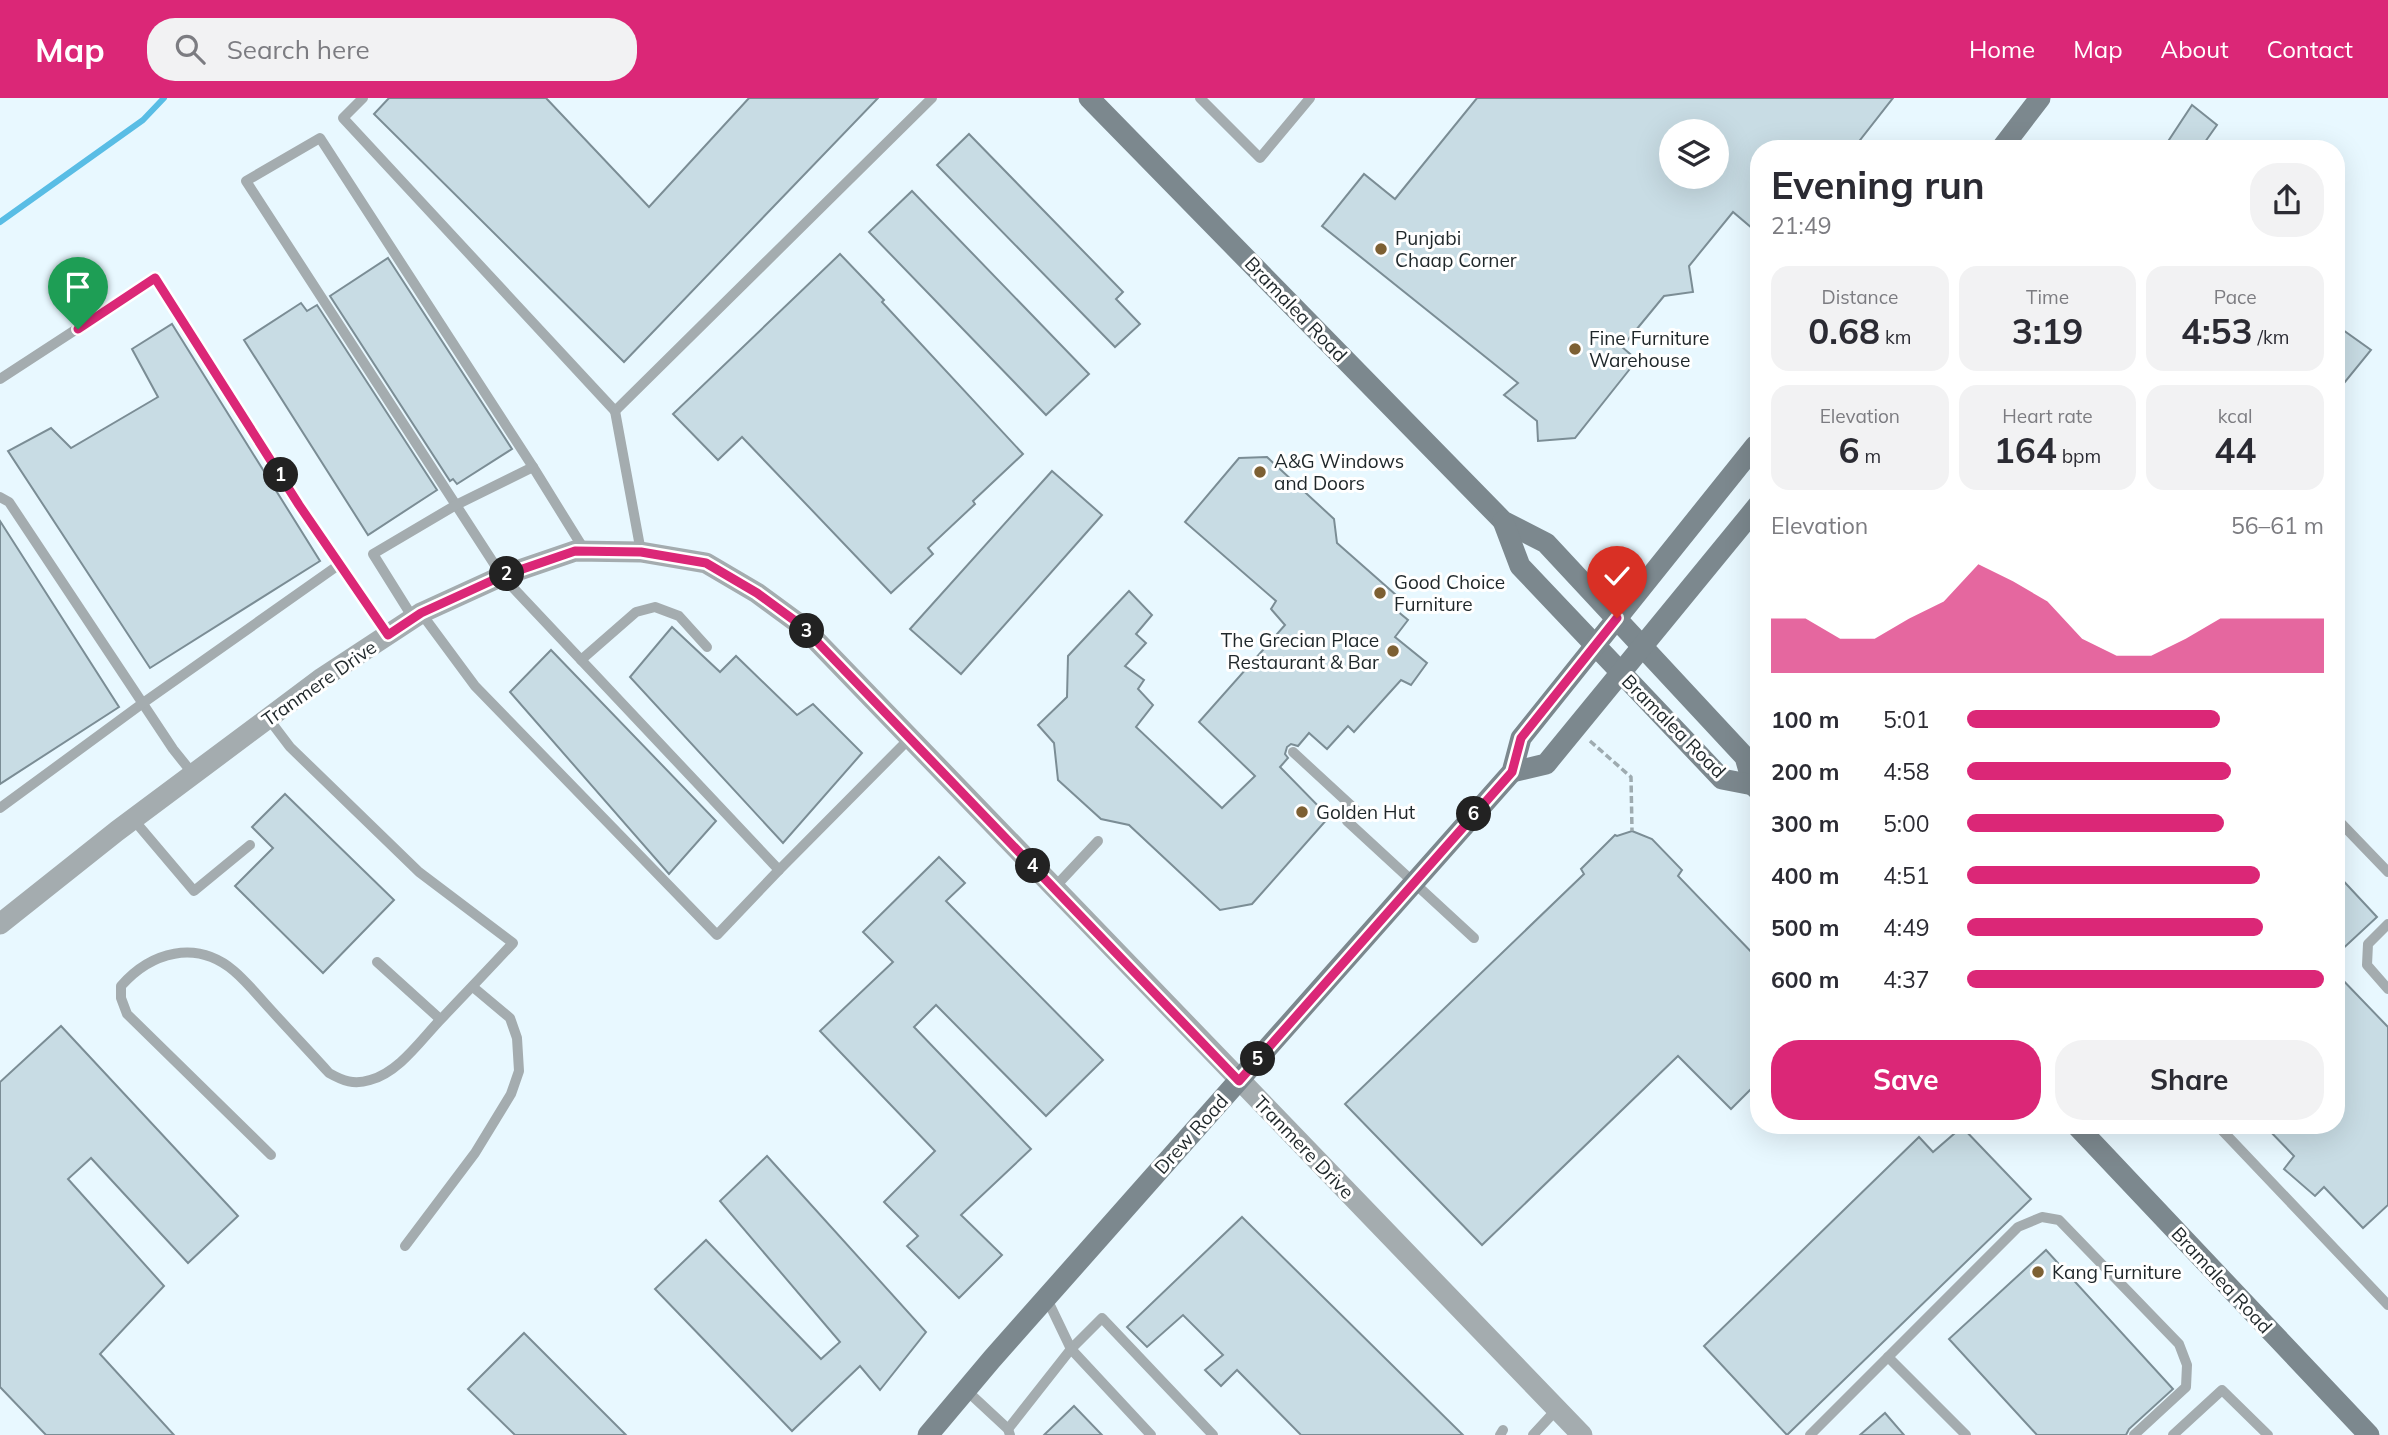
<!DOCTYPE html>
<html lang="en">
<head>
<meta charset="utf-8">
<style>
	:root { --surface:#fff; --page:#f2f2f3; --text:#2b2b33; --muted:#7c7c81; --accent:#db2777 }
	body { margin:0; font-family:Mulish,sans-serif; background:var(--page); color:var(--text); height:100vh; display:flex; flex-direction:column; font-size:26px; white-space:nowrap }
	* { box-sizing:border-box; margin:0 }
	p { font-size:23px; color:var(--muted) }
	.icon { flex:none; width:38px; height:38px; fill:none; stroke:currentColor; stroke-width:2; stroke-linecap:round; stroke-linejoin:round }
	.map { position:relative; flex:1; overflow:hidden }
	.drawer { position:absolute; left:1750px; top:42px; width:595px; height:994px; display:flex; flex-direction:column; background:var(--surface); border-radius:28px; box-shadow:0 7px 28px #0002 }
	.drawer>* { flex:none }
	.tools { position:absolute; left:1659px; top:21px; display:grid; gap:14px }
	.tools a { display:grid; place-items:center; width:70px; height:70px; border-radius:50%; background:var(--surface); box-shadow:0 7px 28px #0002; font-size:35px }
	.pin { position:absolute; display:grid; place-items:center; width:60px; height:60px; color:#fff; margin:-72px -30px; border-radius:50% 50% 50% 0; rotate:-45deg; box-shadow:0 0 7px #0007 }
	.pin .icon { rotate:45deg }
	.km { position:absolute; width:35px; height:35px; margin:-18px; border-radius:50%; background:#222; color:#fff; font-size:19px; line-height:35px; text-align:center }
	.round { display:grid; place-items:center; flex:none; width:74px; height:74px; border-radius:28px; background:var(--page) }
	.headline { display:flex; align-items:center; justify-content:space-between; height:119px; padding:0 21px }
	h1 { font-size:38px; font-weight:700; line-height:52px }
	.stats { display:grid; grid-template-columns:repeat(3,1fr); gap:10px; height:119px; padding:7px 21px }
	.stats div { display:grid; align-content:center; border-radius:18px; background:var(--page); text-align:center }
	.stats b { font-size:35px; font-weight:700 }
	.stats small { font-size:19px; font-weight:400 }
	.stats p { font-size:19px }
	.chart { height:196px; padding:14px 21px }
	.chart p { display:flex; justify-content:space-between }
	.chart svg { width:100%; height:126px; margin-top:7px; fill:var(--accent); opacity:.7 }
	.primary-button { display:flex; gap:14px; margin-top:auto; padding:14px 21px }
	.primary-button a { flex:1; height:80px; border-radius:28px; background:var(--accent); color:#fff; font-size:28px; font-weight:700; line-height:80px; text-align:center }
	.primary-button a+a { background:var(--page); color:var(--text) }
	ul { padding:0 21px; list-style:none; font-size:23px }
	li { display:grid; grid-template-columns:112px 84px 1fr; align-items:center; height:52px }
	li i { height:18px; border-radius:9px; background:var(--accent) }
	header { display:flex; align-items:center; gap:42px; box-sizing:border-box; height:98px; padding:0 35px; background:var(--accent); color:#fff }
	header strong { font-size:33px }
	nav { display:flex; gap:38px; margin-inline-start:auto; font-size:24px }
	.search { width:490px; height:63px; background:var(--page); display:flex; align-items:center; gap:18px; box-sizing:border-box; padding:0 24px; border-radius:28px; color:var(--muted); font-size:26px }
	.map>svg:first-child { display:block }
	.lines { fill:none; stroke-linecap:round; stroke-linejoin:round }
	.stream { stroke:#59bde5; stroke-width:6 }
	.building { fill:#c8dce4; stroke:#7b8d95; stroke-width:2; fill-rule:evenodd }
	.path { stroke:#9eabb0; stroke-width:3.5; stroke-dasharray:7 3.5; stroke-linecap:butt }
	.lane { stroke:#a4acaf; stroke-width:10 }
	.street { stroke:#a4acaf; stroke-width:21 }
	.secondary { stroke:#7c888e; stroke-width:21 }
	.route-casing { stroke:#fff; stroke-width:14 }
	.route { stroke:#db2777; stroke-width:9 }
	.poi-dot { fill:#7d6033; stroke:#fff; stroke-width:2.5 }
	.labels { text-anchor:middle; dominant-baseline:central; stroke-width:6; stroke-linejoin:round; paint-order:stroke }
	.poi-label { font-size:19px; fill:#1f272a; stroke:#fff; text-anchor:start }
	.street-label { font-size:19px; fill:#1f272a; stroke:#fff }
</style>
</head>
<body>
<header>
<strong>Map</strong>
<div class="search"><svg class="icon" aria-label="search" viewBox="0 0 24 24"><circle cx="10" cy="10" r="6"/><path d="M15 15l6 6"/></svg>Search here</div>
<nav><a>Home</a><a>Map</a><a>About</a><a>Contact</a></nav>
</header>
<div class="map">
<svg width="2388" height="1337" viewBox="0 0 2388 1337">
	<rect width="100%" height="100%" fill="#e8f8ff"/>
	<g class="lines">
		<polyline class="stream" points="0,124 143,22 164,0"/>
	</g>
	<g class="building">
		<polygon points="389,0 546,0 649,109 749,0 878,0 624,264 374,16"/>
		<path d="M1477,0H1893L1853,51H1759V136L1733,114L1689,168L1693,194L1664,198L1622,249L1637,262L1575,340L1538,343L1537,323L1504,297L1518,285L1322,128L1364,76L1395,101ZM1671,33H1717V79H1671Z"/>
		<polygon points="2192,7 2217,27 2200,51 2163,51"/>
		<polygon points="969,36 1123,194 1116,201 1140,226 1115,249 937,67"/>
		<polygon points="912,93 1089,276 1046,317 869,134"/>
		<polygon points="840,156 884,202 882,204 1023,356 973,403 975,406 928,450 933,456 891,495 742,339 718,362 673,316"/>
		<polygon points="388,160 512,351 457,386 453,381 450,383 330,198"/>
		<polygon points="301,205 307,213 317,207 437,392 368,437 244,242"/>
		<polygon points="172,226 320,463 150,570 8,353 51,330 71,350 158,299 132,251"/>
		<polygon points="2336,227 2371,252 2336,295"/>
		<polygon points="1267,359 1334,421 1337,445 1396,497 1396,512 1408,522 1395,539 1427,565 1411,587 1401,582 1354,634 1348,628 1327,651 1309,635 1298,648 1291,646 1287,649 1285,656 1288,660 1280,669 1329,719 1252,806 1220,812 1129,727 1101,721 1058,682 1054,645 1038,627 1067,599 1068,558 1129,493 1152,517 1136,536 1146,545 1125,568 1144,582 1138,591 1153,607 1136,629 1222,710 1255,678 1199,624 1285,527 1271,511 1276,503 1185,424 1239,360"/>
		<polygon points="1052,373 1102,417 961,576 910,531"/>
		<polygon points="0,423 119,609 0,686"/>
		<polygon points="672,529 720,574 736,558 797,617 813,606 862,655 783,745 630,579"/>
		<polygon points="551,552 716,723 669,776 510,594"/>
		<polygon points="285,696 394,802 323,875 235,788 273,750 252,729"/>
		<polygon points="1632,733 1652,741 1682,772 1678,778 1759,862 1759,983 1731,1011 1678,958 1482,1147 1345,1006 1584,776 1581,771 1615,737 1617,738"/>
		<polygon points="939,759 965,785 946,803 1103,962 1046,1018 936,907 914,929 1031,1051 961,1117 1002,1157 959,1200 907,1148 918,1138 884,1104 935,1053 820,933 893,864 863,834"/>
		<polygon points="2336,775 2377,819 2336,857"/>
		<polygon points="2336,875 2388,929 2388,1107 2363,1130 2324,1089 2315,1098 2284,1071 2294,1058 2264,1027 2336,1027"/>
		<polygon points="61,928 238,1118 188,1165 91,1060 68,1081 164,1188 100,1256 174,1337 46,1337 0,1289 0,984"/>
		<polygon points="1962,1029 2031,1101 1787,1337 1704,1248 1919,1039 1933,1054"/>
		<polygon points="767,1058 926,1234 880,1292 860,1268 792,1333 655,1191 706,1142 821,1261 840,1244 720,1103"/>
		<polygon points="1242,1119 1463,1337 1301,1337 1237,1272 1221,1288 1205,1272 1223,1257 1183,1217 1147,1249 1127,1229"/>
		<polygon points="2046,1152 2173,1291 2129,1331 2126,1337 2037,1337 1949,1241"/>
		<polygon points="524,1235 626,1337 515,1337 468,1291"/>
		<polygon points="1074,1308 1102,1337 1044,1337"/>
		<polygon points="1885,1315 1904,1337 1860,1337"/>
	</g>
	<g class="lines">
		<polyline class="path" points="1590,643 1631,679 1632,733"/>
		<g class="lane">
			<polyline points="363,0 343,20 615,313 932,0"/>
			<polyline points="1200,0 1260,60 1310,0"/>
			<polyline points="0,281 155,180 299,407 389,537"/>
			<polyline points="615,313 641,454"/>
			<polyline points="533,369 320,40 246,83 502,478 779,772 910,640"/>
			<polyline points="0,399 9,404 173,651 193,676"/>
			<polyline points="421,515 475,588 717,837 779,772"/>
			<polyline points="413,520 373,456 456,407 533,369 585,453"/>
			<polyline points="581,562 636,514 655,509 679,518 707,549"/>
			<path d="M268,620L290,649L419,774L513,845C490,870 466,895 443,919C422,940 400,974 370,982C354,987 343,983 329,975C310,954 290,933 271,912C259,899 247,884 234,873C196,841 151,854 121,888V900L127,916L271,1057"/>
			<polyline points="1293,654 1357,713"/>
			<polyline points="0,710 143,605 340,466"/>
			<polyline points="2336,720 2388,774"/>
			<polyline points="133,721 194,793 250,747"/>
			<polyline points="1347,723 1474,840"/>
			<polyline points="1054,790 1098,743"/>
			<polyline points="2388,826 2368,846 2367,867 2388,891"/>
			<polyline points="377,864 440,921"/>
			<polyline points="2217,1027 2388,1207"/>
			<polyline points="405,1148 475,1055 511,996 519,973 517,940 510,920 473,889"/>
			<polyline points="1047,1201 1071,1251 1102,1220 1213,1337"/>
			<polyline points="1888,1259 1966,1337"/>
			<polyline points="966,1292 1008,1331 1010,1337"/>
			<polyline points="1008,1331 1071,1251 1151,1337"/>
			<polyline points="1500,1337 1503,1332"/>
			<polyline points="1533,1337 1557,1311"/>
			<polyline points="1810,1337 2018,1129 2042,1119 2059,1122 2179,1246 2187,1267 2186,1289 2134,1337"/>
			<polyline points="2173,1337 2222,1292 2268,1337"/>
		</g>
		<polyline class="street" points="0,826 117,733 322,580 421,515 502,478 575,453 641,454 706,465 757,495 802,528 1582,1337"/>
		<g class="secondary">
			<polyline points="1089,0 1503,423 1546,445 1745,659 1753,687 1759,693"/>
			<polyline points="2001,51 2040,0"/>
			<polyline points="1503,423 1520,468 1722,681 1753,687"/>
			<polyline points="1512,674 1546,666 1759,406"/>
			<polyline points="2076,1027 2369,1337"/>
			<polyline points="928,1337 992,1261 1512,674 1521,640 1755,348 1759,346"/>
		</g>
	</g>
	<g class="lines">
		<defs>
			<polyline id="route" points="78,231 155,180 299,407 388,537 421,515 502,478 575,453 641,454 706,465 757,495 802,528 1239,983 1512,674 1521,640 1617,520"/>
		</defs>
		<use href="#route" class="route-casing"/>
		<use href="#route" class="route"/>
	</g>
	<g class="poi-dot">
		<circle cx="1381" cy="151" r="7"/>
		<circle cx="1575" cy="251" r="7"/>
		<circle cx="1260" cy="374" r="7"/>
		<circle cx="1380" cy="495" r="7"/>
		<circle cx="1393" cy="553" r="7"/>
		<circle cx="1302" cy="714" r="7"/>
		<circle cx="2038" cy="1174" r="7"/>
	</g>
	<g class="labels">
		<g class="poi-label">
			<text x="1395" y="140">Punjabi<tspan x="1395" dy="22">Chaap Corner</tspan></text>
			<text x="1589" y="240">Fine Furniture<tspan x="1589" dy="22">Warehouse</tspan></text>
			<text x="1274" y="363">A&amp;G Windows<tspan x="1274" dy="22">and Doors</tspan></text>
			<text x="1394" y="484">Good Choice<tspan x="1394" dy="22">Furniture</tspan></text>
			<text x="1379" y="542" text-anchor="end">The Grecian Place<tspan x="1379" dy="22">Restaurant &amp; Bar</tspan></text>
			<text x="1316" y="714">Golden Hut</text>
			<text x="2052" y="1174">Kang Furniture</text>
		</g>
		<g class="street-label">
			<text transform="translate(1296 211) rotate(46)">Bramalea Road</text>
			<text transform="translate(319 585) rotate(-35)">Tranmere Drive</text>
			<text transform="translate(1674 628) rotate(45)">Bramalea Road</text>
			<text transform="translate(1191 1036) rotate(-48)">Drew Road</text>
			<text transform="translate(1304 1049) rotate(46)">Tranmere Drive</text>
			<text transform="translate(2222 1182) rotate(47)">Bramalea Road</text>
		</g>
	</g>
</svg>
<div class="tools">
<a><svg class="icon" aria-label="layers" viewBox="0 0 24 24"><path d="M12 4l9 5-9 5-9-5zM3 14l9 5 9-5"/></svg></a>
</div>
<div class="pin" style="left:78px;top:231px;background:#1e9e55"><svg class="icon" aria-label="arrive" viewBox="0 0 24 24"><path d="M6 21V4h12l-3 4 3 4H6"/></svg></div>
<div class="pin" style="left:1617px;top:520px;background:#d93025"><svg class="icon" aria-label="check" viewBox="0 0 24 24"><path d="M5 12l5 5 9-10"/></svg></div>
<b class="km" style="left:281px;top:377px">1</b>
<b class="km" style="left:507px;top:476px">2</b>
<b class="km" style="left:807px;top:533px">3</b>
<b class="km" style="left:1033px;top:768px">4</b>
<b class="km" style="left:1258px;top:961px">5</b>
<b class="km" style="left:1474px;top:716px">6</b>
<section class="drawer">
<div class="headline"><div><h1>Evening run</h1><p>21:49</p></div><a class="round"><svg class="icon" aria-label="share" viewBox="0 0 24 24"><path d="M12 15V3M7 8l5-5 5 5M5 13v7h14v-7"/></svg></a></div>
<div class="stats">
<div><p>Distance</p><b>0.68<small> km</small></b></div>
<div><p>Time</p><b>3:19</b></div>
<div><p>Pace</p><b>4:53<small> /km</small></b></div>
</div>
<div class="stats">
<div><p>Elevation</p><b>6<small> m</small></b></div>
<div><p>Heart rate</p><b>164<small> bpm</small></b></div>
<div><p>kcal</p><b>44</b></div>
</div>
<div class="chart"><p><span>Elevation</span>56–61 m</p>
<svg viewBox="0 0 160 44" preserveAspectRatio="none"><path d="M0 44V25L10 25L20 32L30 32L40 25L50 19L60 6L70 12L80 19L90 32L100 38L110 38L120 32L130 25L140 25L150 25L160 25V44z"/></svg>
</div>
<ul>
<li><b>100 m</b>5:01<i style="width:71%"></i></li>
<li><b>200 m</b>4:58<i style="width:74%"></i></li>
<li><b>300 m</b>5:00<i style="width:72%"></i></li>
<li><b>400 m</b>4:51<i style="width:82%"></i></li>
<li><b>500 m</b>4:49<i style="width:83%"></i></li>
<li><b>600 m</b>4:37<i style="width:100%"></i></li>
</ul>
<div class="primary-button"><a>Save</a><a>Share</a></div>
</section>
</div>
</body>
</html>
